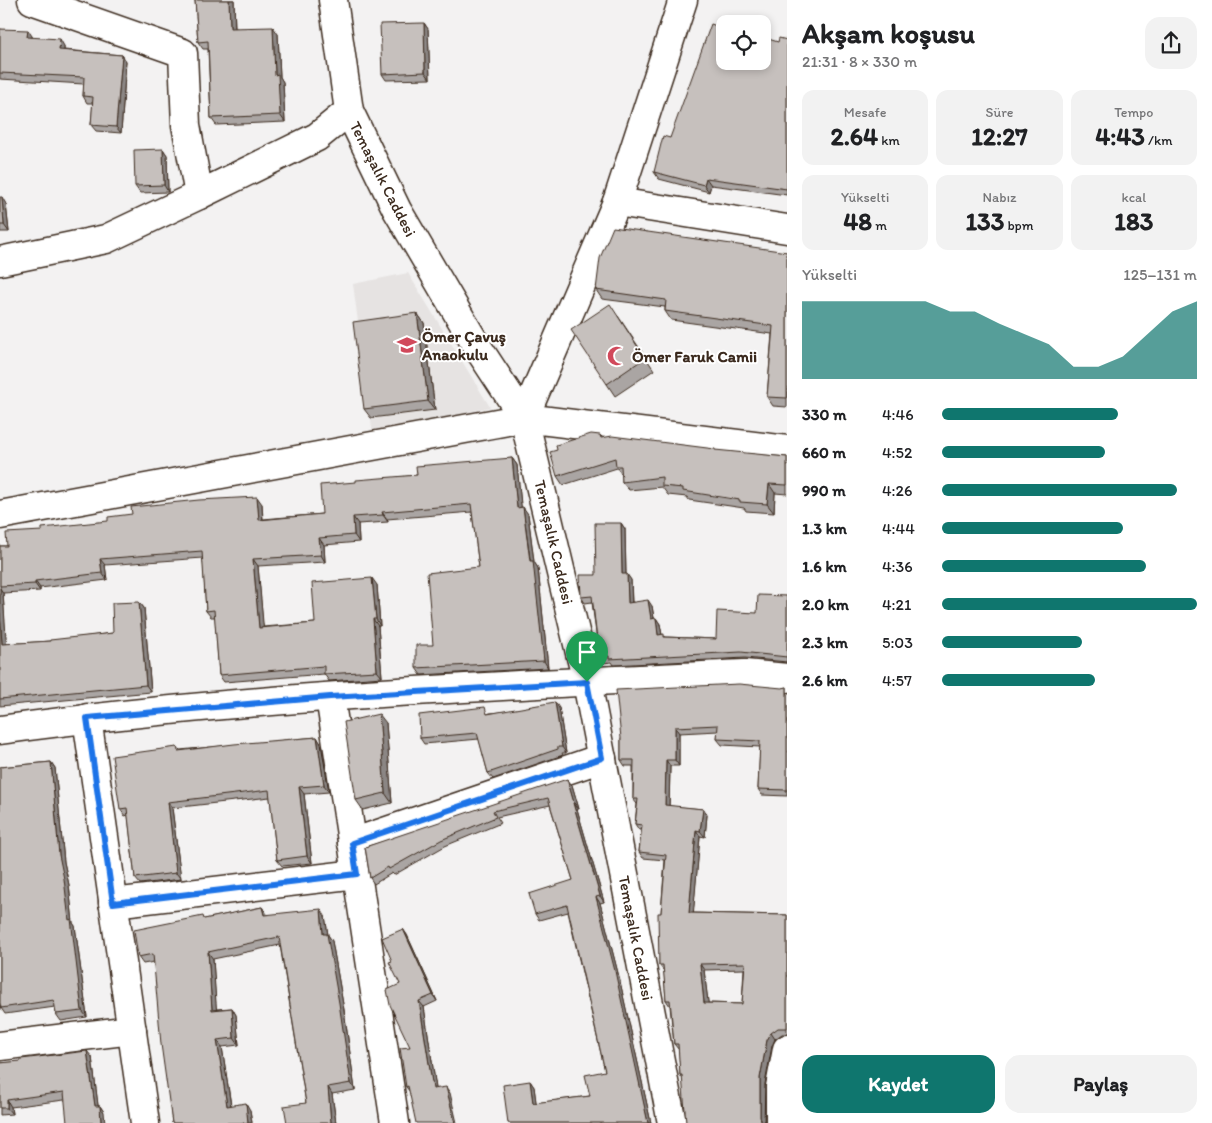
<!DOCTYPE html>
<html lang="tr">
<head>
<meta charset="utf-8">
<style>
	:root { --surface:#fff; --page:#f2f2f2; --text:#202124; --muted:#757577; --accent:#0f766e }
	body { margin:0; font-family:Itim,sans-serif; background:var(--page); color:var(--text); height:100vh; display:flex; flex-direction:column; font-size:19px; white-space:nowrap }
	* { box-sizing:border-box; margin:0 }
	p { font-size:16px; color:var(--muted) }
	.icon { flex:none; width:28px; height:28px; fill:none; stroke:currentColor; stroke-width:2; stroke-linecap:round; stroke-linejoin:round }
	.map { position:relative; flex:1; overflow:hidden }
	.side { display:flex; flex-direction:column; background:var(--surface); width:425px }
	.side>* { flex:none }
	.buttons { position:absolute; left:716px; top:15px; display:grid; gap:10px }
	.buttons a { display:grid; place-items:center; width:55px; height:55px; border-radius:10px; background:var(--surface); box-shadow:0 2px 8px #0003; font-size:25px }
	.pin { position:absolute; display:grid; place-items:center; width:42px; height:42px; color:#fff; margin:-51px -21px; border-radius:50% 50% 50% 0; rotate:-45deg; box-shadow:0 0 5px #0007 }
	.pin .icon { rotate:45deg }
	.round { display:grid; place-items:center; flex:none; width:52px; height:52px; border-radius:15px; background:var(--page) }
	.overview { display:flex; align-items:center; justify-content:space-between; height:85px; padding:0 15px }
	h1 { font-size:28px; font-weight:700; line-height:38px }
	.figures { display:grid; grid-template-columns:repeat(3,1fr); gap:8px; height:85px; padding:5px 15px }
	.figures div { display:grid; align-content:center; border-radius:12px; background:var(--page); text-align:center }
	.figures b { font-size:25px; font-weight:700 }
	.figures small { font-size:14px; font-weight:400 }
	.figures p { font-size:14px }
	.chart { height:140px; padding:10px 15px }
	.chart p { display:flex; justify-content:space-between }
	.chart svg { width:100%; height:90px; margin-top:5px; fill:var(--accent); opacity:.7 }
	.action { display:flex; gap:10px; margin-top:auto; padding:10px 15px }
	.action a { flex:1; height:58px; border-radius:15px; background:var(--accent); color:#fff; font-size:20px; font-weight:700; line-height:58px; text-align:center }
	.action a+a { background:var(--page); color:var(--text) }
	ul { padding:0 15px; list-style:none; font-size:16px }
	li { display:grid; grid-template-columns:80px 60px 1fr; align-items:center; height:38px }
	li i { height:12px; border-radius:6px; background:var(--accent) }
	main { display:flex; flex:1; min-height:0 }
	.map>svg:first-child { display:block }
	.built { fill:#e6e3e2 }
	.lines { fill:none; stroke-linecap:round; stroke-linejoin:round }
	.street-casing { stroke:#3b2a1e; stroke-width:31 }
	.secondary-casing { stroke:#3b2a1e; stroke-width:31 }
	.street { stroke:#fff; stroke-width:28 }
	.secondary { stroke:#fff; stroke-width:28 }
	.wall { fill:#aaa5a3; stroke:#3b2a1e; fill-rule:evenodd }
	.shaded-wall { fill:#8b8684; stroke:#3b2a1e }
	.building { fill:#c6c0bd; stroke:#3b2a1e; fill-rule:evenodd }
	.route-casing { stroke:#fff; stroke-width:10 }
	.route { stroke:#1a73e8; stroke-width:6 }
	.labels { text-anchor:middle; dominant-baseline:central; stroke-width:4; stroke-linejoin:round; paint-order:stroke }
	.street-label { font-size:16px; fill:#3b2a1e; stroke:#fff }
	.poi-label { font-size:16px; font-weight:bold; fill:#3b2a1e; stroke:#fff; text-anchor:start }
</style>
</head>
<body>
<main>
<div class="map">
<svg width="787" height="1123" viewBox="0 0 787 1123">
	<rect width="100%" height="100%" fill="#f3f2f2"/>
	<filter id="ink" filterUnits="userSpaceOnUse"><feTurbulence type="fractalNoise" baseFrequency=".02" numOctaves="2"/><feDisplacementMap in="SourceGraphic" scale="10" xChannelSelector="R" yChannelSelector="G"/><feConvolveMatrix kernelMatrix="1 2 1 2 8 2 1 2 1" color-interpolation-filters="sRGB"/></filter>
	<g filter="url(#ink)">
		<polygon class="built" points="408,273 490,407 373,436 353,284"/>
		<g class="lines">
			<defs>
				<g id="street">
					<polyline points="32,0 183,53 186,125 199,195 317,137 349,111"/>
					<polyline points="617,202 787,229"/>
					<polyline points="0,261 106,239 199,195"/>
					<polyline points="524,418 617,202 683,0"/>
					<polyline points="0,515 524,418 787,450"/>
					<polyline points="330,697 395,1123"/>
					<polyline points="87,718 145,1123"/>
					<path d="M0,730C246,696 496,686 744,674L787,678"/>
					<polyline points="352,843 602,758"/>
					<polyline points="113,903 357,874"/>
					<polyline points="0,1046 132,1030"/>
					<polyline points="780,1123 780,1087 787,1049"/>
				</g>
				<polyline id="secondary" points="333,0 349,111 397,210 478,348 524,418 587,682 672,1123"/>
			</defs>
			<use href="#street" class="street-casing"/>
			<use href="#secondary" class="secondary-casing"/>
			<use href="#street" class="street"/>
			<use href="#secondary" class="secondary"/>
		</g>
		<g class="wall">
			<polygon points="195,0 234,0 235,28 278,34 280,77 283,82 285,122 216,125 211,118 208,49 203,49 198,42"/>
			<polygon points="424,23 428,29 430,79 386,80 382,74"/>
			<polygon points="0,29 32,36 32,38 64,46 64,50 122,55 126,61 121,133 96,131 91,125 93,103 87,103 83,96 84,84 0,79"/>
			<polygon points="787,40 787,195 711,185 709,192 659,179 654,172 670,138 725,61"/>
			<polygon points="163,149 167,155 168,192 140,193 135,186"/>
			<polygon points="0,197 6,204 9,232 0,232"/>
			<polygon points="787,252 787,407 773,406 767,397 772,334 671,320 665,311 665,307 602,299 596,290"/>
			<polygon points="417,313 424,323 435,410 371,418 364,409"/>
			<polygon points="618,316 654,370 615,396 607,384"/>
			<polygon points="600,435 602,437 716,451 787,457 787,494 775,493 774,513 746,511 744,508 689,500 687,497 668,495 662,487 629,490 622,482 622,475 617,468 563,485 557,476"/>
			<polygon points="512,458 517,465 521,507 528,514 534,562 538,568 548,668 421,675 416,668 433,645 479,567 472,512 387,519 388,522 358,524 359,542 324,545 325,562 258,566 263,627 315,623 377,585 380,626 378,626 382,677 329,681 324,674 224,682 219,675 215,617 211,617 206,611 203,558 105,565 107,580 40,588 40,591 3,593 6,644 50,641 113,633 139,602 144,608 151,692 0,706 0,546 7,546 42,531 262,504 263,519 322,514 356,482 417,475"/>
			<polygon points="621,523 625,529 626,574 631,580 632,602 652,606 654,618 656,618 660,624 662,635 666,637 716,639 757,613 787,596 787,662 745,658 614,665 612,662 603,663 599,657 592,602 585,603 581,597 596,575"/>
			<path d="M787,687V796L762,795L758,789L760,747L722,745L717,739L718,731L679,733V766H670L669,806L703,809L707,815L705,837L700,836L693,913L787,915V1034H782L775,1039L772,1046L765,1084L764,1123L682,1078L680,1075L679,1050L674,1044L670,1006L666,1000L664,971L659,965L661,913L665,860L643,858L639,852L641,830H639L635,824L637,804L633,799V766H625L621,760V738ZM744,969L742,1004L708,1003L704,970Z"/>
			<polygon points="559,708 566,753 562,753 563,755 493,779 488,773 479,739 424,744 420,738 490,713"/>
			<polygon points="386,723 392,803 363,810 356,800"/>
			<polygon points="317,737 321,744 329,792 304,794 312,863 282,866 277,860 270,797 172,808 181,879 140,884 135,878 128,815 125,816 120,809 177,747 180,750"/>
			<polygon points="51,762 55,768 64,862 69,885 73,923 75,926 87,1017 61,1021 56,1014 55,1007 5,1014 1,1008 0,1008 0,767"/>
			<polygon points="572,785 579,809 577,809 604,902 600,903 619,977 651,1123 508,1123 530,1081 534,1087 536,1103 590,1096 605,1071 568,912 539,920 535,914 573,880 550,805 497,817 501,823 445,846 394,875 392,873 374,884 370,878 365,847"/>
			<polygon points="262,907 267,915 325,916 328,935 332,941 344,1010 355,1090 332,1094 336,1123 287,1123 306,1103 280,945 213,959 216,1009 232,1008 236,1015 239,1045 222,1047 231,1105 250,1110 252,1123 172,1123 154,962 143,964 138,957 205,919"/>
			<polygon points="403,929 407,935 437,1001 424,1007 436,1089 450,1093 410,1092 406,1087 410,1047 400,984 392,961"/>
			<polygon points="92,1057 98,1106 100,1106 104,1112 64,1100 11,1107 12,1114 0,1115 0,1063"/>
		</g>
		<g class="shaded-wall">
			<polygon points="229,0 234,0 235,35 230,28"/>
			<polygon points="424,23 428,29 430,79 425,72"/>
			<polygon points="273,27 278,34 280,77 283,82 285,122 280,115 275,75"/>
			<polygon points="28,30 32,36 32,44 27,37"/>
			<polygon points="60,39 64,46 64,57 59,50"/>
			<polygon points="122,55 126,61 121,133 116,127"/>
			<polygon points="163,149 167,155 168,192 164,185"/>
			<polygon points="706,178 711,185 709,192 704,185"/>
			<polygon points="2,197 6,204 9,232 4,225"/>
			<polygon points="417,313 424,323 435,410 428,401"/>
			<polygon points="512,458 517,465 522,514 517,508"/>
			<polygon points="769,484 775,493 774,513 767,504"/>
			<polygon points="257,497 262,504 263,527 259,520"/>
			<polygon points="523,507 528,514 534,562 538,568 548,668 544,661"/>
			<polygon points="382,512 387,519 388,522 383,515"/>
			<polygon points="353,517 358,524 359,542 354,535"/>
			<polygon points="621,523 625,529 626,580 622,574"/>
			<polygon points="319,538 324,545 325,562 321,555"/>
			<polygon points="100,559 105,565 107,580 102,573"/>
			<polygon points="253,559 258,566 264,634 259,628"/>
			<polygon points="627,574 631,580 632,609 628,603"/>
			<polygon points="372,578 377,585 380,626 376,619"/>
			<polygon points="35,581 40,588 40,591 35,584"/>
			<polygon points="0,588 3,593 7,651 2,644 0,613"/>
			<polygon points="648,600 652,606 655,625 651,619"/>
			<polygon points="139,602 144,608 151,692 146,685"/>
			<polygon points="656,618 660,624 663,641 658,635"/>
			<polygon points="373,619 378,626 382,677 377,671"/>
			<polygon points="555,702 559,708 566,753 562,747"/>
			<polygon points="379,714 386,723 392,803 385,793"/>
			<polygon points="675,727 679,733 679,766 675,760"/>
			<polygon points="317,737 321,744 329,792 324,785"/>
			<polygon points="666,760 670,766 669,811 665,805"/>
			<polygon points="51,762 55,768 64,862 69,885 73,923 75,926 87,1017 82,1011 59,855"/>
			<polygon points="567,779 572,785 579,809 574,803"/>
			<polygon points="299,787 304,794 312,863 307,856"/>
			<polygon points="168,802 172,808 181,879 176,873"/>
			<polygon points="573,803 577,809 604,902 600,896"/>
			<polygon points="703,809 707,815 705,837 700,831"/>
			<polygon points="696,830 700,836 693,918 689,913"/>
			<polygon points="596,897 600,903 619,977 651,1123 648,1123"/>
			<polygon points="262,907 267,914 269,922 264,915"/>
			<polygon points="321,909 325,916 328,935 332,941 344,1010 355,1090 351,1083 323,934"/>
			<polygon points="403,929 407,935 437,1001 433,995"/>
			<polygon points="208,952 213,959 217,1017 212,1010"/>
			<polygon points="700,964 704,970 709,1009 704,1003"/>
			<polygon points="419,1001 424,1007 437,1095 433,1089"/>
			<polygon points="232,1008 236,1015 239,1045 234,1038"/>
			<polygon points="771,1033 775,1039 772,1046 765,1084 764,1123 762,1123 760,1117 760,1078 767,1040"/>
			<polygon points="217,1040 222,1047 232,1113 227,1106"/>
			<polygon points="87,1051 92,1057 99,1113 95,1106"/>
			<polygon points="530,1081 534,1087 537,1109 533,1103"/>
			<polygon points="328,1087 332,1094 336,1123 331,1123"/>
			<polygon points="446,1087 450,1093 457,1123 455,1123"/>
			<polygon points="7,1100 11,1107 12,1114 7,1108"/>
			<polygon points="246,1103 250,1110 252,1123 248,1123"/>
			<polygon points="100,1106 104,1112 105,1123 101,1123"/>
		</g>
		<g class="building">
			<polygon points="195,0 229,0 230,28 273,27 275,75 278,74 280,115 211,118 208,41 198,42"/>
			<polygon points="424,23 425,72 382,74 380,24"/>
			<polygon points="711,24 725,29 725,61 762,61 762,37 778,42 779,38 787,40 787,189 706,178 704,185 654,172 663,136 670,138"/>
			<polygon points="0,29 28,30 27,37 60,39 59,50 122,55 116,127 91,125 93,97 83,96 84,77 0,73"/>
			<polygon points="163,149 164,185 135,186 134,150"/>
			<polygon points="0,197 2,197 4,225 0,225"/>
			<polygon points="613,227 787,252 787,398 767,397 773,326 665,311 666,300 596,290 600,258"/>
			<polygon points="610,304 645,358 607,384 571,330"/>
			<polygon points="417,313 428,401 364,409 353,322"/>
			<polygon points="591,434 600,435 601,438 612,436 715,449 715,450 787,457 787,485 769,484 767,504 740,502 740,500 683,491 683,488 662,486 662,477 622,482 621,466 616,466 615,458 557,476 550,452 557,450 556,445"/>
			<polygon points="512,458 517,508 523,507 530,561 533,561 544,661 416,668 416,645 433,645 427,573 479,567 471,504 382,512 383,515 353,517 354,535 319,538 321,555 253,559 259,628 315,623 312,583 372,578 376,619 373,619 377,671 324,674 324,666 219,675 214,610 206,611 202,551 100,559 102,573 35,581 35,584 0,586 0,546 7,546 6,533 42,531 42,528 108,521 108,517 132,514 131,507 199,500 257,497 259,520 322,514 320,485 356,482 356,480 417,475 416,466"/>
			<polygon points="595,523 621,523 622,574 627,574 628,603 648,600 651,619 656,618 658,635 664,634 664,637 716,639 717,611 757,613 758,595 787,596 787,657 741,652 609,659 609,656 599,657 592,596 581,597 580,575 596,575"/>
			<polygon points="139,602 146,685 0,699 0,613 2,644 50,641 50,640 113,633 112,603"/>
			<path d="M739,684L782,688L787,687V790L758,789L760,741L717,739L718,725L675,727V760H666L665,805L703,809L700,831L696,830L689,913L787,915V1028H778L771,1033L767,1040L760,1078V1117L762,1123H686L682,1075H680L678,1044H674L670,1000H666L663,965H659L658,913H661L666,855L639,852L642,825L635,824L638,799H633L634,760H621V738L616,690ZM745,963L742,1004L704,1003L700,964Z"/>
			<polygon points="555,702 562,747 558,747 558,749 488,773 477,733 420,738 419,715 485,707 487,714"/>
			<polygon points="379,714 385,793 356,800 344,722"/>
			<polygon points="317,737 324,785 299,787 307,856 277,860 269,790 168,802 176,873 135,878 127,808 120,809 112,756 177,747 178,751 234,744"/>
			<polygon points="51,762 59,855 64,879 69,920 71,919 82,1011 56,1014 54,1000 1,1008 0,1003 0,767"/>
			<polygon points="567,779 574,803 573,803 600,896 596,897 615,971 648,1123 508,1123 503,1085 530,1081 533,1103 590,1096 585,1075 605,1071 567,905 535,914 529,894 573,880 548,798 493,811 496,817 441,840 389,869 388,867 370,878 365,847"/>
			<polygon points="262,907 264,915 321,909 323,934 327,934 339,1003 351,1083 328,1087 331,1123 287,1123 284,1106 306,1103 279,937 208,952 212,1010 232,1008 234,1038 217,1040 227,1106 246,1103 248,1123 172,1123 161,1044 153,954 138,957 134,930 203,916 204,919"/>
			<polygon points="403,929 433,995 419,1001 433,1089 446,1087 455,1123 416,1123 408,1086 406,1087 400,1048 410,1047 390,1005 387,990 400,984 389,962 392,961 382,938"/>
			<polygon points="87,1051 95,1106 100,1106 101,1123 67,1123 64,1092 7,1100 7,1108 0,1108 0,1063 21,1061 21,1059"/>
		</g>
	</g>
	<g class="lines" filter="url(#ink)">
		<defs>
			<polygon id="route" points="587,682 602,758 352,843 357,874 113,903 87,718 330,697"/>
		</defs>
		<use href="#route" class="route-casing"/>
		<use href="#route" class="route"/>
	</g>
	<defs>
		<symbol id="school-bare" viewBox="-9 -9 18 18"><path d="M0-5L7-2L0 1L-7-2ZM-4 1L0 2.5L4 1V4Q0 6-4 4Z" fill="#d1495b" stroke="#fff" stroke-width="2.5" paint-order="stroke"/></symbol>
		<symbol id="mosque-bare" viewBox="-9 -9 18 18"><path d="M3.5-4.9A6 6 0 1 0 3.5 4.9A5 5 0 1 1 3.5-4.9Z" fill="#d1495b" stroke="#fff" stroke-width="2.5" paint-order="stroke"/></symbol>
	</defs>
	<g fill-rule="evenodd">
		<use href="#school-bare" x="393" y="331" width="28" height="28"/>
		<use href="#mosque-bare" x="603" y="342" width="28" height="28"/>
	</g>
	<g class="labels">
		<g class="street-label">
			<text transform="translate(383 179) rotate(63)">Temaşalık Caddesi</text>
			<text transform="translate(554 542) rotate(77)">Temaşalık Caddesi</text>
			<text transform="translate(636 938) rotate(79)">Temaşalık Caddesi</text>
		</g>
		<g class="poi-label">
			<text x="422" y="336">Ömer Çavuş<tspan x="422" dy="18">Anaokulu</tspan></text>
			<text x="632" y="356">Ömer Faruk Camii</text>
		</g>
	</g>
</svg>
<div class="buttons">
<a><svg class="icon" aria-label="locate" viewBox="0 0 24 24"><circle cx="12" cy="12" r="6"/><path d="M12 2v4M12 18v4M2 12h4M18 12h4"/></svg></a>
</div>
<div class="pin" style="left:587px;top:682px;background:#1e9e55"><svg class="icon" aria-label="arrive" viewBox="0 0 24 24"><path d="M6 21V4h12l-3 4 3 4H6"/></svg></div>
</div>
<section class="side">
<div class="overview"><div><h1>Akşam koşusu</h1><p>21:31 · 8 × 330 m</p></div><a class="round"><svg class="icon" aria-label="share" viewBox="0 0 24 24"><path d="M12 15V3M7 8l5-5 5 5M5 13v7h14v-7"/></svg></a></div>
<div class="figures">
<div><p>Mesafe</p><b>2.64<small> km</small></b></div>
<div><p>Süre</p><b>12:27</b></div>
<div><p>Tempo</p><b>4:43<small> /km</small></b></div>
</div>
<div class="figures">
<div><p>Yükselti</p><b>48<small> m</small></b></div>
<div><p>Nabız</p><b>133<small> bpm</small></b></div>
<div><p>kcal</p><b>183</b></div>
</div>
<div class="chart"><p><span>Yükselti</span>125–131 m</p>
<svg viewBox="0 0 160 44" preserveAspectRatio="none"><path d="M0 44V6L10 6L20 6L30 6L40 6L50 6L60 11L70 11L80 17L90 22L100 27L110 38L120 38L130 33L140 22L150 11L160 6V44z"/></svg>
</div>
<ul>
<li><b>330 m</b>4:46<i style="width:69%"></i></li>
<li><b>660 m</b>4:52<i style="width:64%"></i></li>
<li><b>990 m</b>4:26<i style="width:92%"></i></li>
<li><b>1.3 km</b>4:44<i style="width:71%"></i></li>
<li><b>1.6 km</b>4:36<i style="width:80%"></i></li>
<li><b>2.0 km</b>4:21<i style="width:100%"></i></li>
<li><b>2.3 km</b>5:03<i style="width:55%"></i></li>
<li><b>2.6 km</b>4:57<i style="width:60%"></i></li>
</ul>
<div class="action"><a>Kaydet</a><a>Paylaş</a></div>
</section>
</main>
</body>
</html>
